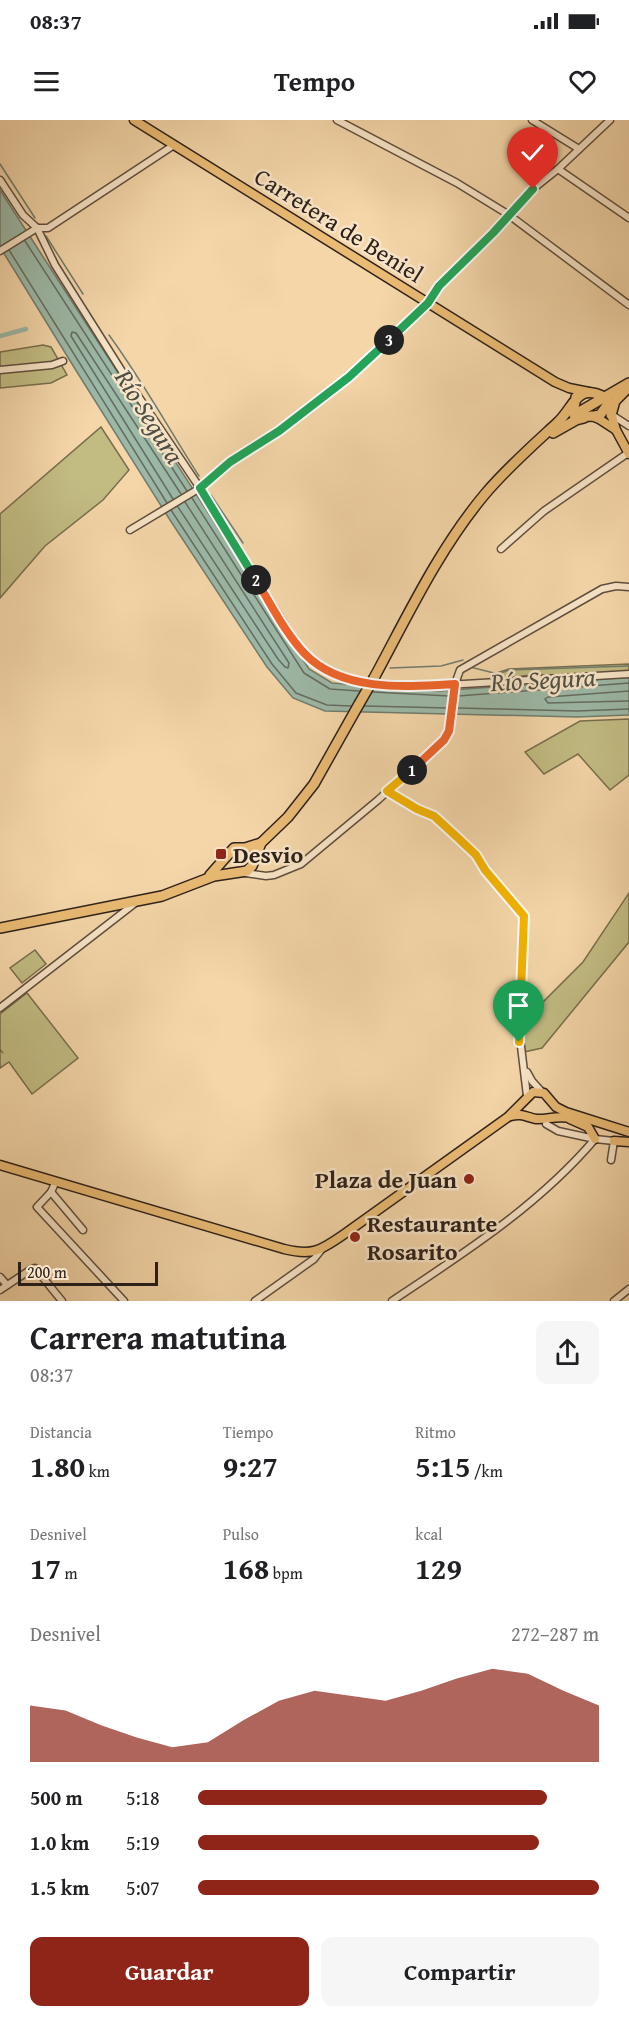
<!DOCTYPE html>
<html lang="es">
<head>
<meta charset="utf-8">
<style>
	:root { --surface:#fff; --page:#f6f6f6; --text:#202124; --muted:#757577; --accent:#8f2418 }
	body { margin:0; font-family:"Gentium Book Plus",serif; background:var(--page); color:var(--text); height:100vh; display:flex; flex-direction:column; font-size:22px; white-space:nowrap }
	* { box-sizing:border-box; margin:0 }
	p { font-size:20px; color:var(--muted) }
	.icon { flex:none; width:33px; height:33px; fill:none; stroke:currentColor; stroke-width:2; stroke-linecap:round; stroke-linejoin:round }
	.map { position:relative; height:1181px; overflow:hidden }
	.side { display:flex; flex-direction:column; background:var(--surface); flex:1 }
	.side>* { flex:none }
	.scale { position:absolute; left:18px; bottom:15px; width:140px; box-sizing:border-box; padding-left:6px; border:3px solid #2d211a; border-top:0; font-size:16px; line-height:21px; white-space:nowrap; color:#2d211a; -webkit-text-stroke:4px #f8e4c7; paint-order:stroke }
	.pin { position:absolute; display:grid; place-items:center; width:51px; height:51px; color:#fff; margin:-62px -26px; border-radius:50% 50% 50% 0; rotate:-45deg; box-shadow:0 0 6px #0007 }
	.pin .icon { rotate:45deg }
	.km { position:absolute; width:30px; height:30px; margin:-15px; border-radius:50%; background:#222; color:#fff; font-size:16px; line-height:30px; text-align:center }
	.round { display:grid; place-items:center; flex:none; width:63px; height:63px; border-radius:12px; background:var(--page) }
	.overview { display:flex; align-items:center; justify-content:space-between; height:102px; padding:0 30px }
	h1 { font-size:33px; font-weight:600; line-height:45px }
	.stats { display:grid; grid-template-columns:repeat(3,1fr); gap:9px; height:102px; padding:6px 30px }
	.stats div { display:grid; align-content:center }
	.stats b { font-size:30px; font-weight:600 }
	.stats small { font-size:16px; font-weight:400 }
	.stats p { font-size:16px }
	.chart { height:168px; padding:12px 30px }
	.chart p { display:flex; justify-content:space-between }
	.chart svg { width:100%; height:108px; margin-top:6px; fill:var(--accent); opacity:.7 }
	.button { display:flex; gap:12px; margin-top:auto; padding:12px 30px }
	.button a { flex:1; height:69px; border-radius:12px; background:var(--accent); color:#fff; font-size:24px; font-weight:600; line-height:69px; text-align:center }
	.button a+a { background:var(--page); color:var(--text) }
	ul { padding:0 30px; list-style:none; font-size:20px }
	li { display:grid; grid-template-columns:96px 72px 1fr; align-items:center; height:45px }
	li i { height:15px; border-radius:8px; background:var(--accent) }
	.status { display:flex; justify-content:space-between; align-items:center; height:42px; padding:0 30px; background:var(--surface); direction:ltr }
	.status svg { height:16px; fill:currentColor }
	header { display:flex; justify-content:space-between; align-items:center; height:78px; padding:0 30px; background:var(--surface); font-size:27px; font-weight:600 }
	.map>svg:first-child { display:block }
	.green { fill:#c2bc83; stroke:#786e4e; stroke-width:1.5 }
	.water { fill:#9cb9a8; stroke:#707c6f; stroke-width:1.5 }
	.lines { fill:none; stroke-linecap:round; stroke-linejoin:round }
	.shore { stroke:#646d61; stroke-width:1.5 }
	.stream { stroke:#707c6f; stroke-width:1.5 }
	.canal { stroke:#9cb9a8; stroke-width:4.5 }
	.minor-casing { stroke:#5f4e3e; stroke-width:9 }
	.major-casing { stroke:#2d211a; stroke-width:11 }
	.highway-casing { stroke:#2d211a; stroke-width:12 }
	.minor { stroke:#f8e4c7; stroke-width:6 }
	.major { stroke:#eabb74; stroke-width:8 }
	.highway { stroke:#eabb74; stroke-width:9 }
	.highway-bridge-casing { stroke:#2d211a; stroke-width:12; stroke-linecap:butt }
	.highway-bridge { stroke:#eabb74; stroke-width:9 }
	.split-1-casing { stroke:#fff; stroke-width:12 }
	.split-2-casing { stroke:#fff; stroke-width:12 }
	.split-3-casing { stroke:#fff; stroke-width:12 }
	.split-4-casing { stroke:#fff; stroke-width:12 }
	.split-1 { stroke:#f5b400; stroke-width:8 }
	.split-2 { stroke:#f0652b; stroke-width:8 }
	.split-3 { stroke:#22a559; stroke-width:8 }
	.split-4 { stroke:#22a559; stroke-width:8 }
	.poi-dot { fill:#8f2418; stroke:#f8e4c7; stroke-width:2 }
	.labels { text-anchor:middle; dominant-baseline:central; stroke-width:5; stroke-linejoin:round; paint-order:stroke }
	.street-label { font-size:24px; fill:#2d211a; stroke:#f8e4c7 }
	.poi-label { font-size:24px; font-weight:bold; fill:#2d211a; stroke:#f8e4c7; text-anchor:start }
	.water-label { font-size:26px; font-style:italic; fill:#4e4f45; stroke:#f8e4c7 }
</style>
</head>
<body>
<div class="status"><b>08:37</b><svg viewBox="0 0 49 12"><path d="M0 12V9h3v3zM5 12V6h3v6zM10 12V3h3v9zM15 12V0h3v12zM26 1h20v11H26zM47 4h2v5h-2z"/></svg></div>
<header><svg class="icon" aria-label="menu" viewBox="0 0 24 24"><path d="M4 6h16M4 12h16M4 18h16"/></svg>Tempo<svg class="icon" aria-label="heart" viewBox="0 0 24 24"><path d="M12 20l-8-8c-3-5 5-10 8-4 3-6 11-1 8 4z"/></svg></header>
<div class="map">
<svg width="629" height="1181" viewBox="0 0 629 1181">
	<rect width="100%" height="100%" fill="#f4d6a9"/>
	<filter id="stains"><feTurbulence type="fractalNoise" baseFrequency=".00333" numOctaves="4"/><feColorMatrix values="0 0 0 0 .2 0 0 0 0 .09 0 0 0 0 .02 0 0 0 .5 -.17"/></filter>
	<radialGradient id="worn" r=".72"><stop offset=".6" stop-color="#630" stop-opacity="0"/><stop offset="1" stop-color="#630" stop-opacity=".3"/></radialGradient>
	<g class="green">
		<polygon points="43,225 51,227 67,255 51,263 0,268 0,232"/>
		<polygon points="101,307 129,350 103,380 45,426 0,478 0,394"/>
		<polygon points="629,544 629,554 531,555 486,561 497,553 509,549"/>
		<polygon points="629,599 629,655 610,670 578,634 544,654 525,632 580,601"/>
		<polygon points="629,773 629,822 542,928 524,932 524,901 583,842"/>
		<polygon points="35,830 46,844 22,863 10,848"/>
		<polygon points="27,873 78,938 32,974 9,942 0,948 0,931 2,932 0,929 0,894"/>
	</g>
	<polygon class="water" points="0,70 309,549 332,563 439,571 629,557 629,595 577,597 325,591 293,578 267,547 170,400 77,252 0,127"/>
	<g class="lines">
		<g class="shore">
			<polyline points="25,121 187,371"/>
			<polyline points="9,130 167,383"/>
			<polyline points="192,378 304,553 330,569 359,571"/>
			<polyline points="173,379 71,216 72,212 76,213 181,374"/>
			<polyline points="178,387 278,539 285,547 288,548 289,543 185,382"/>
			<polyline points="171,390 272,544 296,573 327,585 351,586"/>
			<polyline points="629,571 548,577 545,579 548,583 629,581"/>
			<polyline points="373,572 449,576"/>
			<polyline points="458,576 629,563"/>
			<polyline points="365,586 448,588"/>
			<polyline points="457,588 577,591 629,589"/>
		</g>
		<g class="stream">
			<polyline points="0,44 35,98"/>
			<polyline points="46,116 83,174"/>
			<path d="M109,215C142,260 169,309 199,356"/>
			<polyline points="211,375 243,423"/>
			<polyline points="470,547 498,554 509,550 629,546"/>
			<polyline points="390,548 441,546 463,540"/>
		</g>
		<polyline class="canal" points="0,216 26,209"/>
		<defs>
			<g id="minor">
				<polyline points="337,0 457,63 509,95 629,185"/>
				<polyline points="532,0 579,29"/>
				<polyline points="558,49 610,0"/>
				<polyline points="0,60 23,95 37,108 55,145 130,264 200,368 289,512 304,533 316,544 346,560 397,566 447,565 629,554"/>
				<polyline points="0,131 37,108 48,108 174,25"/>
				<polyline points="0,250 52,245 63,241"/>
				<polyline points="612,295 629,306"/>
				<polyline points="130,410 200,368 230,342 279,311 349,257 428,183 439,166 493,113 533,69 558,49 629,98"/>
				<polyline points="501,429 544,391 628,333"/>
				<polyline points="387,671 417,689 434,696 458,718 475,735 485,750 523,796 519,910 527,976"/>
				<polyline points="245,753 266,756 274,755 301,744 378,680 444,620 450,605 455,564 460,550 602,469 616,466 629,467"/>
				<polyline points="0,888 134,784"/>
				<polyline points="527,952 532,961 542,972"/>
				<polyline points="595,1019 614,1021 611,1040"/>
				<polyline points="56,1061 51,1072 37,1087 124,1181"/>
				<polyline points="51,1072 83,1110"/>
				<polyline points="0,1157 7,1165"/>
				<polyline points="0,1170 30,1150 35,1148 62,1181"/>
				<polyline points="255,1181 314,1139 322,1129"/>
				<path d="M392,1181C464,1133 538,1086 595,1019L558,1011L546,1004"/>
				<polyline points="614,1181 629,1169"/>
			</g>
			<g id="major">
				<polyline points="134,0 555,262 569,268 589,272"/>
				<polyline points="610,290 616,310 629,334"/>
				<polyline points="592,296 599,299 616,310"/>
				<path d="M511,996C522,993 526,997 536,999C547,1000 556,995 571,998"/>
				<polyline points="570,999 588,1007 595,1019"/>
				<polyline points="614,1021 629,1022"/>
				<path d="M0,1045L284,1129C312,1136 320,1131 343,1115L508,997L533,972L544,973L556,987L566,992L629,1012"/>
			</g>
			<g id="highway">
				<polyline points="574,295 629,263"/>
				<polyline points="611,295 615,281 626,270"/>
				<polyline points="553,313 576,300 584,298"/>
				<path d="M374,558C408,495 439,429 485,374C507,348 532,326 557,303C575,287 576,261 606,278L608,284L600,295C590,297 580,298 574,288L576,277"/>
				<polyline points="210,755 234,728 245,728 261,723"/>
				<polyline points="0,808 162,776 214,756 247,751 252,746 261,723 288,697 314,664 359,584"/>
			</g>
		</defs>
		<use href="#minor" class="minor-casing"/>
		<use href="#major" class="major-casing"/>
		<use href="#highway" class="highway-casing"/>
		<use href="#minor" class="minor"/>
		<use href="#major" class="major"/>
		<use href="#highway" class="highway"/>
		<defs>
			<polyline id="highway-bridge" points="359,584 374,558"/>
		</defs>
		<use href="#highway-bridge" class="highway-bridge-casing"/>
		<use href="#highway-bridge" class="highway-bridge"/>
	</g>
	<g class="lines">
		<defs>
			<polyline id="split-1" points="412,650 387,671 417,689 434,696 458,718 476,735 485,750 524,796 519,922"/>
			<path id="split-2" d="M256,460C271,484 285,513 305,534C342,572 405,567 455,564L449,611L444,620L412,650"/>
			<polyline id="split-3" points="256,460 200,368 230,342 279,311 349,257 389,220"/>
			<polyline id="split-4" points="389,220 428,183 439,166 493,113 533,69"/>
		</defs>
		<use href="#split-1" class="split-1-casing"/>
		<use href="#split-2" class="split-2-casing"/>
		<use href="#split-3" class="split-3-casing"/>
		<use href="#split-4" class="split-4-casing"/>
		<use href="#split-1" class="split-1"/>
		<use href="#split-2" class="split-2"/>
		<use href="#split-3" class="split-3"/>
		<use href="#split-4" class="split-4"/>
	</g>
	<g class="poi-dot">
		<rect x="215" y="728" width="12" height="12" rx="3"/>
		<circle cx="469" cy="1059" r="6"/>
		<circle cx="355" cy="1117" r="6"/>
	</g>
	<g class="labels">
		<g class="street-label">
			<text transform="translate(339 105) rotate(32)">Carretera de Beniel</text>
		</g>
		<g class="poi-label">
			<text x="233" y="734">Desvio</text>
			<text x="457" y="1059" text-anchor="end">Plaza de Juan</text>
			<text x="367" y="1103">Restaurante<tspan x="367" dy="28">Rosarito</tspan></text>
		</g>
		<g class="water-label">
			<text transform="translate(150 296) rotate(58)">Río Segura</text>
			<text transform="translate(543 559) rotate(-3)">Río Segura</text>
		</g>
	</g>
	<rect width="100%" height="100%" filter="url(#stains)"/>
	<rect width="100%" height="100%" fill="url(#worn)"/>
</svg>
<div class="scale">200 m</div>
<div class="pin" style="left:519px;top:922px;background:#1e9e55"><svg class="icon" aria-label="arrive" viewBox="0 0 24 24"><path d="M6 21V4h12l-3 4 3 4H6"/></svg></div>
<div class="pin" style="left:533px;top:69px;background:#d93025"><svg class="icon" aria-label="check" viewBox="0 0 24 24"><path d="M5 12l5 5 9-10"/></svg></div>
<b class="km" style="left:412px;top:650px">1</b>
<b class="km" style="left:256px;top:460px">2</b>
<b class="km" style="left:389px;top:220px">3</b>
</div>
<section class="side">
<div class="overview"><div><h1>Carrera matutina</h1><p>08:37</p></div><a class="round"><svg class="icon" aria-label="share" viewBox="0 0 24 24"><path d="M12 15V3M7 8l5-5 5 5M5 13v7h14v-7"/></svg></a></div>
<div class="stats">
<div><p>Distancia</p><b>1.80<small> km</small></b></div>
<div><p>Tiempo</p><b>9:27</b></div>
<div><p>Ritmo</p><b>5:15<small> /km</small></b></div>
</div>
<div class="stats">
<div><p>Desnivel</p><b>17<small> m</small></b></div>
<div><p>Pulso</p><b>168<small> bpm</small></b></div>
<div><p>kcal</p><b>129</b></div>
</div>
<div class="chart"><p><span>Desnivel</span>272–287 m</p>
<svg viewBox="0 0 160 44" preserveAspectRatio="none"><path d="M0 44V21L10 23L20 29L30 34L40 38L50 36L60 27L70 19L80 15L90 17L100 19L110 15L120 10L130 6L140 8L150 15L160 21V44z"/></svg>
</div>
<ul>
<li><b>500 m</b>5:18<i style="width:87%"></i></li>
<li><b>1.0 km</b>5:19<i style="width:85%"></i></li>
<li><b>1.5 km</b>5:07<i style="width:100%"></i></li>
</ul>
<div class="button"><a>Guardar</a><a>Compartir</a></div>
</section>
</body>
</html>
